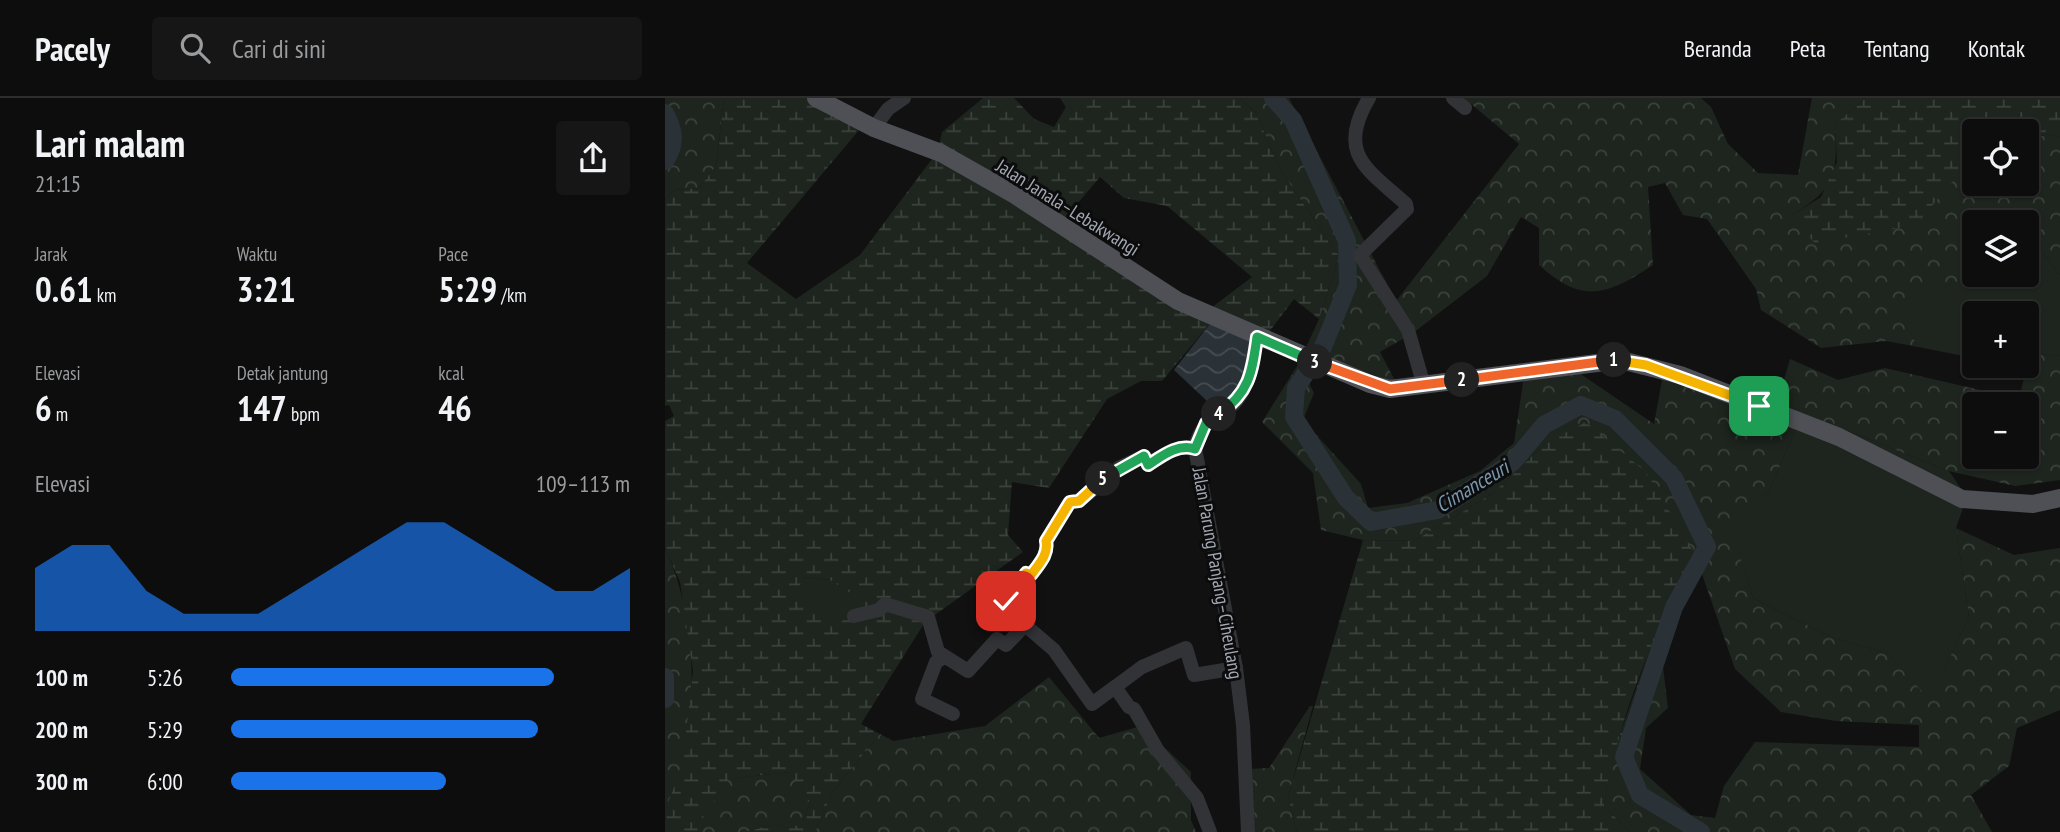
<!DOCTYPE html>
<html lang="id">
<head>
<meta charset="utf-8">
<style>
	:root { --surface:#0d0d0e; --page:#161617; --text:#f1f3f6; --muted:#9a9c9e; --line:#2d2d2e; --accent:#1a73e8 }
	body { margin:0; font-family:"PT Sans Narrow",sans-serif; background:var(--page); color:var(--text); height:100vh; display:flex; flex-direction:column; font-size:26px; white-space:nowrap }
	* { box-sizing:border-box; margin:0 }
	p { font-size:23px; color:var(--muted) }
	.icon { flex:none; width:38px; height:38px; fill:none; stroke:currentColor; stroke-width:2; stroke-linecap:round; stroke-linejoin:round }
	.map { position:relative; flex:1; overflow:hidden }
	.drawer { display:flex; flex-direction:column; background:var(--surface); width:665px }
	.drawer>* { flex:none }
	.controls { position:absolute; left:1297px; top:21px; display:grid; gap:14px }
	.controls a { display:grid; place-items:center; width:77px; height:77px; border-radius:7px; background:var(--surface); box-shadow:0 2px 5px #0004,0 0 0 2px var(--line); font-size:35px }
	.pin { position:absolute; display:grid; place-items:center; width:60px; height:60px; color:#fff; margin:-30px; border-radius:14px; box-shadow:0 4px 10px #0006 }
	.km { position:absolute; width:35px; height:35px; margin:-18px; border-radius:50%; background:#222; color:#fff; font-size:19px; line-height:35px; text-align:center }
	.round { display:grid; place-items:center; flex:none; width:74px; height:74px; border-radius:7px; background:var(--page) }
	.head { display:flex; align-items:center; justify-content:space-between; height:119px; padding:0 35px }
	h1 { font-size:38px; font-weight:700; line-height:52px }
	.metrics { display:grid; grid-template-columns:repeat(3,1fr); gap:10px; height:119px; padding:7px 35px }
	.metrics div { display:grid; align-content:center }
	.metrics b { font-size:35px; font-weight:700 }
	.metrics small { font-size:19px; font-weight:400 }
	.metrics p { font-size:19px }
	.chart { height:196px; padding:14px 35px }
	.chart p { display:flex; justify-content:space-between }
	.chart svg { width:100%; height:126px; margin-top:7px; fill:var(--accent); opacity:.7 }
	ul { padding:0 35px; list-style:none; font-size:23px }
	li { display:grid; grid-template-columns:112px 84px 1fr; align-items:center; height:52px }
	li i { height:18px; border-radius:9px; background:var(--accent) }
	header { display:flex; align-items:center; gap:42px; box-sizing:border-box; height:98px; padding:0 35px; background:var(--surface); border-bottom:2px solid var(--line) }
	header strong { font-size:33px }
	nav { display:flex; gap:38px; margin-inline-start:auto; font-size:24px }
	.search { width:490px; height:63px; background:var(--page); display:flex; align-items:center; gap:18px; box-sizing:border-box; padding:0 24px; border-radius:7px; color:var(--muted); font-size:26px }
	main { display:flex; flex:1; min-height:0 }
	.map>svg:first-child { display:block }
	.grass { fill:#1d251e }
	.forest { fill:url(#forest-crowns); fill-rule:evenodd }
	.wetland { fill:url(#wetland-marsh); fill-rule:evenodd }
	.water { fill:url(#water-waves) }
	.lines { fill:none; stroke-linecap:round; stroke-linejoin:round }
	.river { stroke:#2a3238; stroke-width:18 }
	.minor { stroke:#323337; stroke-width:14 }
	.major { stroke:#4e5056; stroke-width:18 }
	.split-1-casing { stroke:#fff; stroke-width:14 }
	.split-2-casing { stroke:#fff; stroke-width:14 }
	.split-3-casing { stroke:#fff; stroke-width:14 }
	.split-4-casing { stroke:#fff; stroke-width:14 }
	.split-5-casing { stroke:#fff; stroke-width:14 }
	.split-6-casing { stroke:#fff; stroke-width:14 }
	.split-1 { stroke:#f5b400; stroke-width:9 }
	.split-2 { stroke:#f0652b; stroke-width:9 }
	.split-3 { stroke:#f0652b; stroke-width:9 }
	.split-4 { stroke:#22a559; stroke-width:9 }
	.split-5 { stroke:#22a559; stroke-width:9 }
	.split-6 { stroke:#f5b400; stroke-width:9 }
	.labels { text-anchor:middle; dominant-baseline:central; stroke-width:6; stroke-linejoin:round; paint-order:stroke }
	.street-label { font-size:19px; fill:#a3a8b3; stroke:#0c0c0d }
	.water-label { font-size:21px; font-style:italic; fill:#7a97ae; stroke:#0c0c0d }
</style>
</head>
<body>
<header>
<strong>Pacely</strong>
<div class="search"><svg class="icon" aria-label="search" viewBox="0 0 24 24"><circle cx="10" cy="10" r="6"/><path d="M15 15l6 6"/></svg>Cari di sini</div>
<nav><a>Beranda</a><a>Peta</a><a>Tentang</a><a>Kontak</a></nav>
</header>
<main>
<section class="drawer">
<div class="head"><div><h1>Lari malam</h1><p>21:15</p></div><a class="round"><svg class="icon" aria-label="share" viewBox="0 0 24 24"><path d="M12 15V3M7 8l5-5 5 5M5 13v7h14v-7"/></svg></a></div>
<div class="metrics">
<div><p>Jarak</p><b>0.61<small> km</small></b></div>
<div><p>Waktu</p><b>3:21</b></div>
<div><p>Pace</p><b>5:29<small> /km</small></b></div>
</div>
<div class="metrics">
<div><p>Elevasi</p><b>6<small> m</small></b></div>
<div><p>Detak jantung</p><b>147<small> bpm</small></b></div>
<div><p>kcal</p><b>46</b></div>
</div>
<div class="chart"><p><span>Elevasi</span>109–113 m</p>
<svg viewBox="0 0 160 44" preserveAspectRatio="none"><path d="M0 44V22L10 14L20 14L30 30L40 38L50 38L60 38L70 30L80 22L90 14L100 6L110 6L120 14L130 22L140 30L150 30L160 22V44z"/></svg>
</div>
<ul>
<li><b>100 m</b>5:26<i style="width:81%"></i></li>
<li><b>200 m</b>5:29<i style="width:77%"></i></li>
<li><b>300 m</b>6:00<i style="width:54%"></i></li>
</ul>
</section>
<div class="map">
<svg width="1395" height="734" viewBox="0 0 1395 734">
	<defs>
		<pattern id="forest-crowns" width="20" height="18" patternUnits="userSpaceOnUse" patternTransform="scale(1.75)"><rect width="20" height="18" fill="#1d251e"/><path d="M2 6a3 3 0 1 1 6 0M12 15a3 3 0 1 1 6 0" fill="none" stroke="#3b423c"/></pattern>
		<pattern id="wetland-marsh" width="20" height="14" patternUnits="userSpaceOnUse" patternTransform="scale(1.75)"><rect width="20" height="14" fill="#1d251e"/><path d="M1 5h8M5 5V1M11 12h8M15 12V8" fill="none" stroke="#3b423c"/></pattern>
		<pattern id="water-waves" width="16" height="10" patternUnits="userSpaceOnUse" patternTransform="scale(1.75)"><rect width="16" height="10" fill="#2a3238"/><path d="M0 5q4-4 8 0t8 0" fill="none" stroke="#464d52"/></pattern>
	</defs>
	<rect width="100%" height="100%" fill="#111112"/>
	<g class="grass">
		<polygon points="1376,153 1395,177 1395,258 1362,255 1362,215 1309,215 1309,260 1253,249 1229,206 1311,177 1362,177 1362,159"/>
		<polygon points="1137,315 1284,373 1302,399 1291,430 1304,519 1265,603 1222,555 1168,540 1088,500 1062,420 1104,394"/>
		<polygon points="140,479 165,482 199,503 172,529 131,491"/>
	</g>
	<g class="forest">
		<polygon points="0,0 59,0 51,68 34,90 9,92 0,101"/>
		<path d="M575,0H624L731,203L854,46L799,0H1036L1046,9L1063,46L1093,75L1133,77L1147,0H1201L1170,26C1173,79 1170,91 1124,119L1309,58V86H1362V42L1384,36L1395,39V177L1376,153L1362,159V124H1309L1311,177L1230,206L1253,249L1221,243L1156,250L1096,212L1091,191L1042,121L1018,117L1000,85L983,89L988,167C942,197 918,207 874,167V130L856,119L822,178L748,235L715,254L735,292L634,265L649,295L638,322L696,386L703,410L742,405L815,373L849,345L859,278L901,266L989,326L1000,266L1112,306L1125,261L1173,282L1220,270L1354,301L1365,255L1395,258V382L1350,388L1284,373L1137,315L1104,394L1063,421L1088,500L1168,540L1222,555L1265,602L1304,519L1291,430L1349,457L1395,450V612L1352,630L1344,668L1306,697L1327,734H965L939,708L947,659L993,528L1003,610L981,630L975,671L1026,717L1050,720L1059,688L1090,644L1254,649V627L1171,623L1116,614L1070,571L1030,456L881,345L827,396L749,443L698,442L656,432L648,375L597,324L634,265L654,221L674,158L614,70L591,15ZM1309,306H1362V359H1309Z"/>
		<path d="M0,450C31,518 32,594 18,667C15,682 6,698 0,712Z"/>
		<polygon points="384,579 434,640 476,628 526,674 526,722 531,734 150,734 169,692 215,636 228,643 320,628"/>
		<polygon points="645,608 648,608 623,699 632,734 590,734 583,671 604,670"/>
		<polygon points="125,674 145,704 137,729 105,727 82,734 32,734 32,727 64,681"/>
	</g>
	<g class="wetland">
		<path d="M59,0H151L200,25L82,165L131,201L195,157L273,53L277,34L318,0H349L369,21L389,29L401,9L395,0H575L591,15L614,70L674,158L654,221L629,201L598,242L548,222L497,283H476L442,301L384,390L347,384L343,437L358,454L260,524L196,626L215,636L169,692L150,734H82L105,727L137,728L145,704L124,674L64,681L33,727L32,734H0V712L17,669L28,573L15,484L0,450V323L9,318L4,307L0,308V101L9,92L34,90L51,68ZM435,79L459,100L502,108L587,179L538,216L395,126ZM140,479L165,482L198,503L172,528L132,491Z"/>
		<polygon points="1201,0 1395,0 1395,39 1384,36 1362,42 1362,33 1309,33 1309,58 1251,127 1150,145 1124,119 1156,99 1172,64 1170,26"/>
		<path d="M921,324L981,374L1030,456C989,536 953,619 939,708L965,734H632L623,699L698,442L749,443L827,396L881,345Z"/>
	</g>
	<polygon class="water" points="548,222 586,239 589,273 557,317 509,272"/>
	<g class="lines">
		<g class="river">
			<polyline points="608,0 628,22 682,143 683,187 658,249 631,290 629,319 681,400 706,424 773,412 848,364 879,327 916,307 950,321 1009,380 1042,449 1009,509 959,659 975,697 1036,734"/>
			<path d="M0,15C9,32 12,46 0,63"/>
			<polyline points="0,579 0,601"/>
		</g>
		<g class="minor">
			<path d="M704,0C671,56 702,71 741,106L742,111L695,157L743,232L759,288"/>
			<polyline points="788,0 800,10"/>
			<polyline points="209,30 223,11 239,0"/>
			<path d="M189,518L214,512L220,506L263,519L273,554L303,573L332,541L341,547L360,527L341,503L361,475L366,477C374,466 384,456 381,444L405,404L414,403L455,369L479,358L483,367C497,358 513,345 530,350"/>
			<polyline points="360,527 389,552 427,606 450,589"/>
			<polyline points="280,559 271,564 257,601 288,616"/>
			<polyline points="545,734 532,700 493,653 469,611 464,609 450,589 477,569 521,550 529,577 571,570"/>
			<path d="M583,734L578,627L571,570L530,350C537,318 556,323 572,302C587,282 588,263 591,239"/>
		</g>
		<polyline class="major" points="151,0 209,30 276,55 350,97 513,203 705,286 725,291 956,262 1015,277 1174,339 1297,401 1368,406 1395,400"/>
	</g>
	<g class="lines">
		<defs>
			<polyline id="split-1" points="949,262 981,267 1094,308"/>
			<polyline id="split-2" points="797,282 949,262"/>
			<polyline id="split-3" points="650,264 725,291 797,282"/>
			<path id="split-4" d="M554,316C585,294 587,274 592,239L650,264"/>
			<path id="split-5" d="M438,381L479,358L483,367C497,358 513,345 530,351L541,325L554,316"/>
			<path id="split-6" d="M341,503L361,475L366,477C374,466 384,456 381,443L405,404L414,403L438,381"/>
		</defs>
		<use href="#split-1" class="split-1-casing"/>
		<use href="#split-2" class="split-2-casing"/>
		<use href="#split-3" class="split-3-casing"/>
		<use href="#split-4" class="split-4-casing"/>
		<use href="#split-5" class="split-5-casing"/>
		<use href="#split-6" class="split-6-casing"/>
		<use href="#split-1" class="split-1"/>
		<use href="#split-2" class="split-2"/>
		<use href="#split-3" class="split-3"/>
		<use href="#split-4" class="split-4"/>
		<use href="#split-5" class="split-5"/>
		<use href="#split-6" class="split-6"/>
	</g>
	<g class="labels">
		<g class="street-label">
			<text transform="translate(403 109) rotate(32)">Jalan Janala–Lebakwangi</text>
			<text transform="translate(553 475) rotate(80)">Jalan Parung Panjang–Ciheulang</text>
		</g>
		<g class="water-label">
			<text transform="translate(807 388) rotate(-31)">Cimanceuri</text>
		</g>
	</g>
</svg>
<div class="controls">
<a><svg class="icon" aria-label="locate" viewBox="0 0 24 24"><circle cx="12" cy="12" r="6"/><path d="M12 2v4M12 18v4M2 12h4M18 12h4"/></svg></a>
<a><svg class="icon" aria-label="layers" viewBox="0 0 24 24"><path d="M12 4l9 5-9 5-9-5zM3 14l9 5 9-5"/></svg></a>
<a>+</a>
<a>−</a>
</div>
<div class="pin" style="left:1094px;top:308px;background:#1e9e55"><svg class="icon" aria-label="arrive" viewBox="0 0 24 24"><path d="M6 21V4h12l-3 4 3 4H6"/></svg></div>
<div class="pin" style="left:341px;top:503px;background:#d93025"><svg class="icon" aria-label="check" viewBox="0 0 24 24"><path d="M5 12l5 5 9-10"/></svg></div>
<b class="km" style="left:949px;top:262px">1</b>
<b class="km" style="left:797px;top:282px">2</b>
<b class="km" style="left:650px;top:264px">3</b>
<b class="km" style="left:554px;top:316px">4</b>
<b class="km" style="left:438px;top:381px">5</b>
</div>
</main>
</body>
</html>
